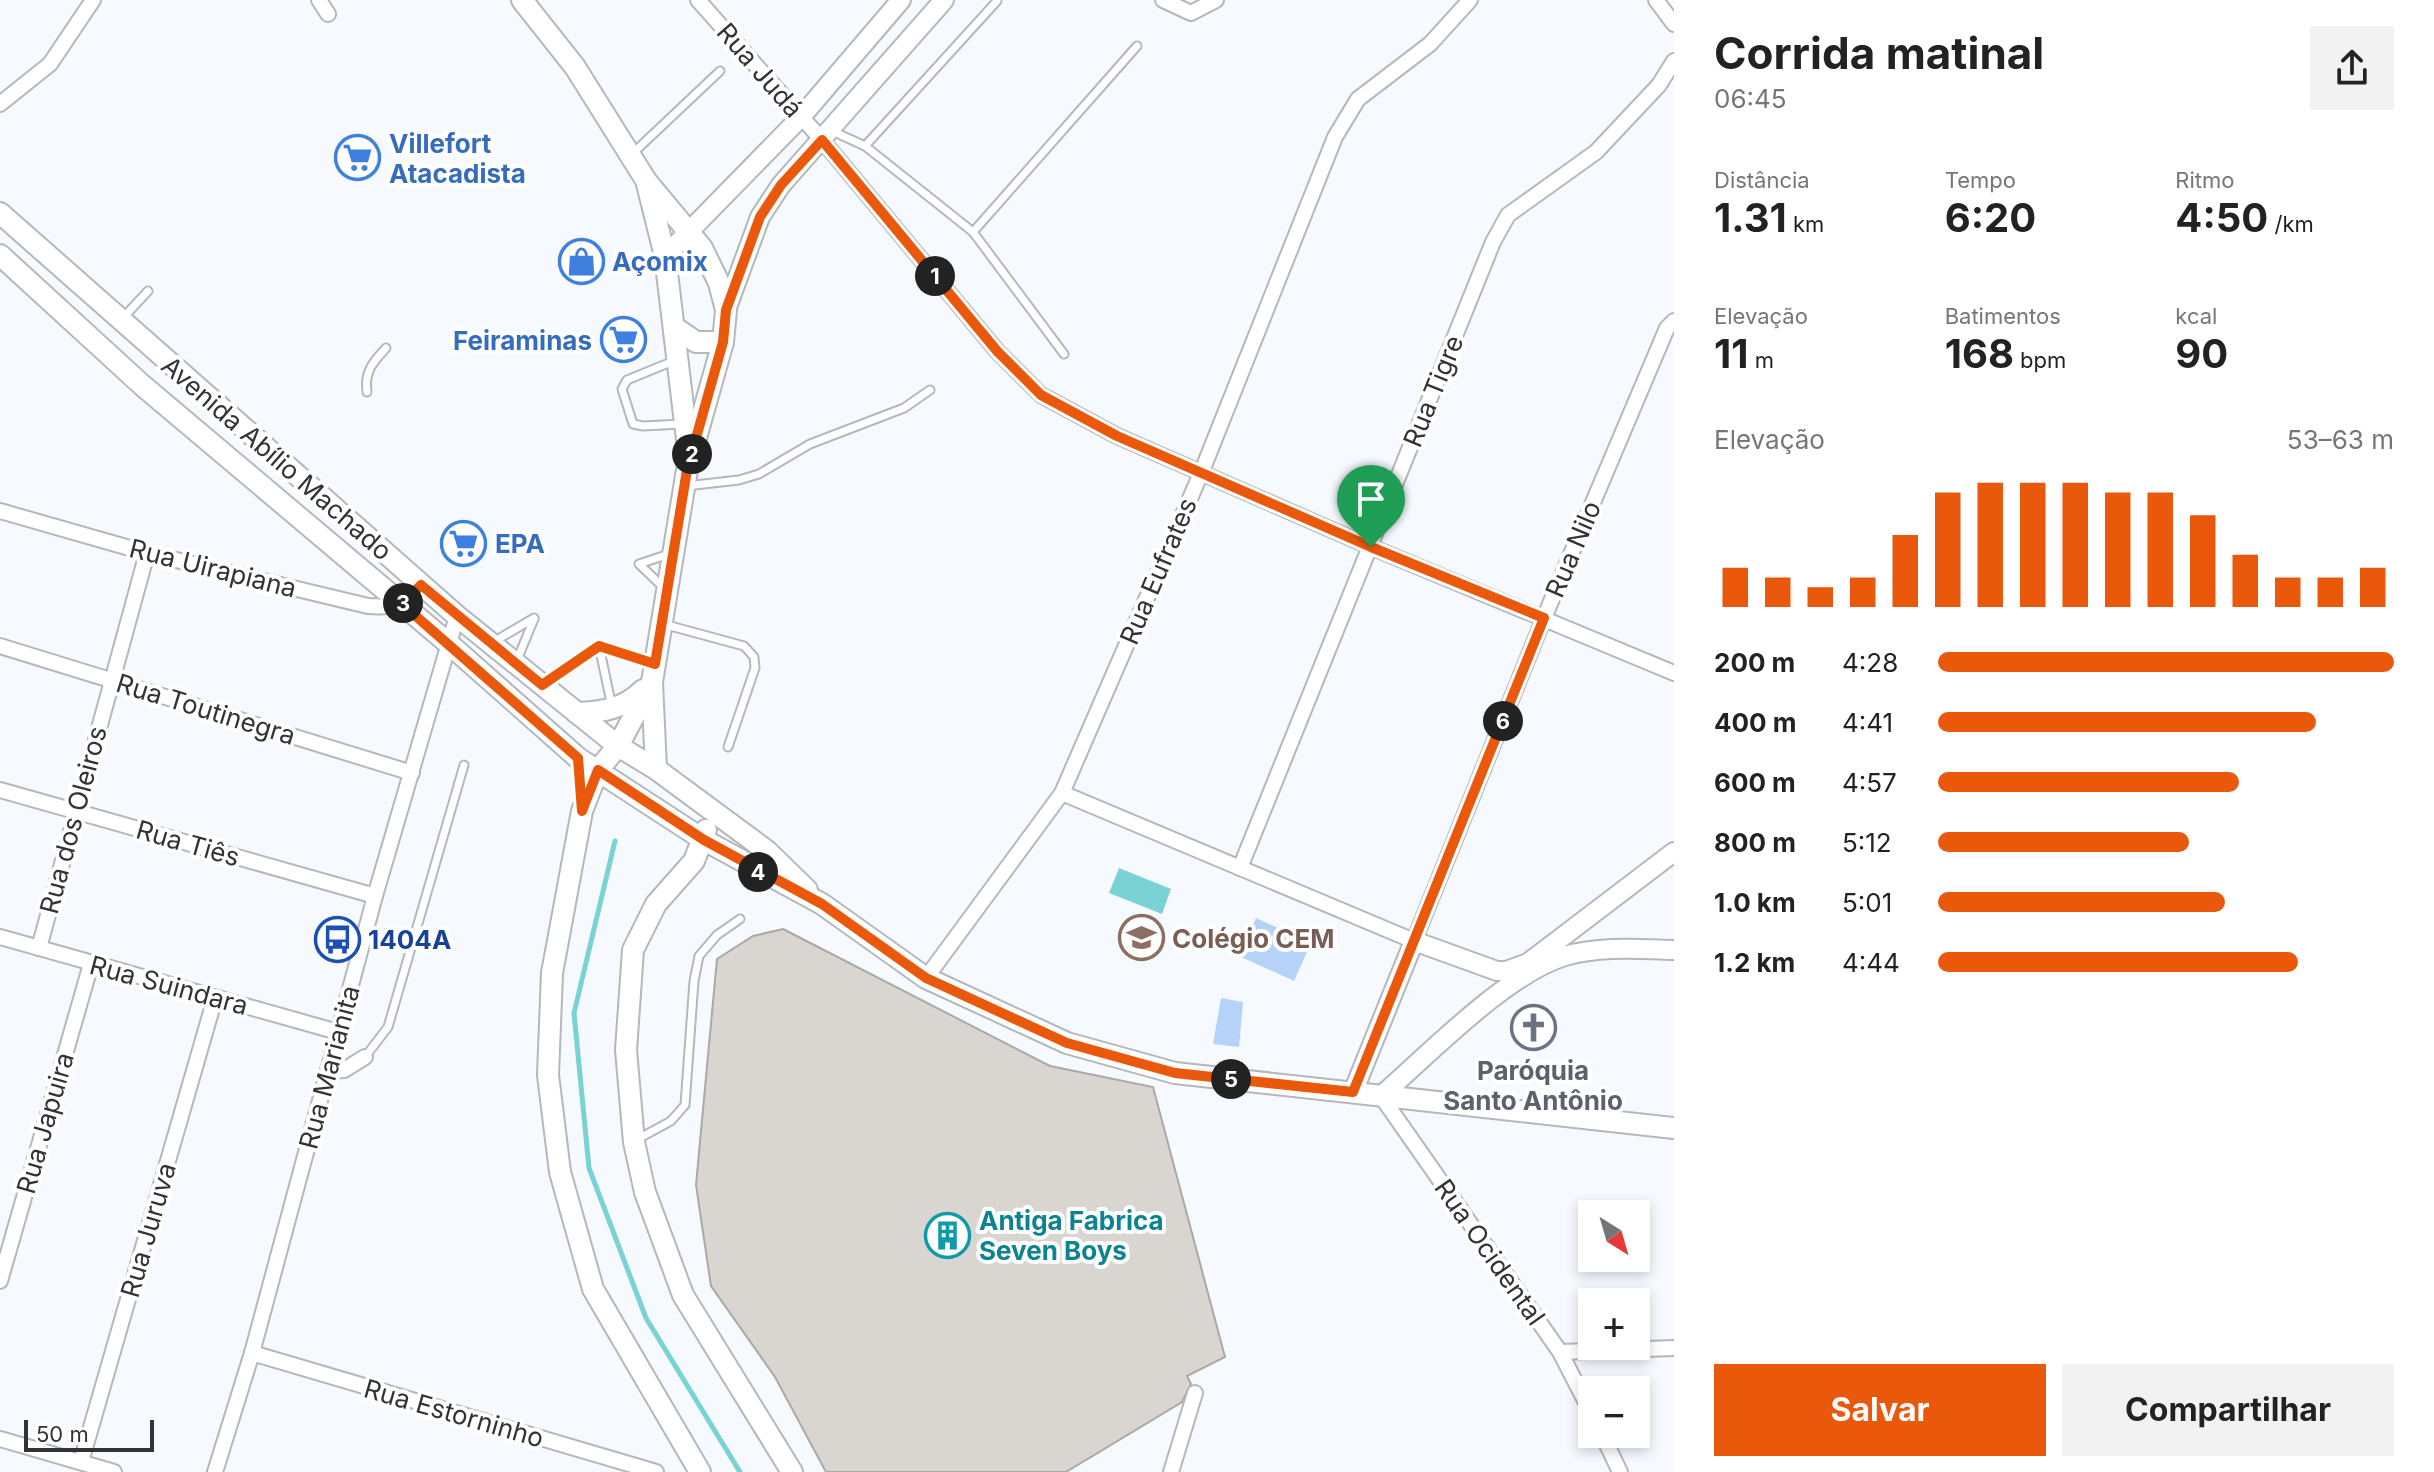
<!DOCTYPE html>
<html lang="pt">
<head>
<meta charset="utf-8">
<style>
	:root { --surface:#fff; --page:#f2f2f2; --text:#222; --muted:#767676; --accent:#ea580c }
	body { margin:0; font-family:Inter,sans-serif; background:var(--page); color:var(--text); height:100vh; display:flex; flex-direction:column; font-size:30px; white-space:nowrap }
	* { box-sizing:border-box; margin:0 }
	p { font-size:26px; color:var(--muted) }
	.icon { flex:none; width:44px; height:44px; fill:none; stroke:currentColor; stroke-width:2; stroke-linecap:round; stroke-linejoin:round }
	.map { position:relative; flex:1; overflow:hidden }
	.details { display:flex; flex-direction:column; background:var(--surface); width:760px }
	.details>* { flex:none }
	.needle { width:52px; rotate:143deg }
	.buttons { position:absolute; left:1578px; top:1200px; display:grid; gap:16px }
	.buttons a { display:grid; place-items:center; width:72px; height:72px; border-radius:0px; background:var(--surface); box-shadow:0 4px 12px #0003; font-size:40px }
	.scale { position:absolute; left:24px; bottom:20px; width:130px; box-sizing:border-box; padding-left:8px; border:4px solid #323335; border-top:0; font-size:22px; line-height:28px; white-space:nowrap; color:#323335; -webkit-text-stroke:6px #fff; paint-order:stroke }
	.pin { position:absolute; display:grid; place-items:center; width:68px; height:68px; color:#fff; margin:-82px -34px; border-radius:50% 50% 50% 0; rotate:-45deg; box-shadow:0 0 8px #0007 }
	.pin .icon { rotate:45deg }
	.km { position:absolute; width:40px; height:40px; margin:-20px; border-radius:50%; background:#222; color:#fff; font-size:22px; line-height:40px; text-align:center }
	.round { display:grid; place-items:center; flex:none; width:84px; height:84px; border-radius:0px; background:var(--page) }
	.headline { display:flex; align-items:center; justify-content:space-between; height:136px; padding:0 40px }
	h1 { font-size:44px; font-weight:700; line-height:60px }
	.stats { display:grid; grid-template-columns:repeat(3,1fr); gap:12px; height:136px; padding:8px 40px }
	.stats div { display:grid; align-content:center }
	.stats b { font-size:40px; font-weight:700 }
	.stats small { font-size:22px; font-weight:400 }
	.stats p { font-size:22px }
	.chart { height:224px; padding:16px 40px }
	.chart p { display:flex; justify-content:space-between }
	.chart svg { width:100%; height:144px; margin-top:8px; stroke:var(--accent); stroke-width:6 }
	.button { display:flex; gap:16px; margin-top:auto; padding:16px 40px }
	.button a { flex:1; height:92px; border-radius:0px; background:var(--accent); color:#fff; font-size:32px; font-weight:700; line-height:92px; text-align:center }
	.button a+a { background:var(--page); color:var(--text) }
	ul { padding:0 40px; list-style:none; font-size:26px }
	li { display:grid; grid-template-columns:128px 96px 1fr; align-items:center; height:60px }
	li i { height:20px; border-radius:10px; background:var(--accent) }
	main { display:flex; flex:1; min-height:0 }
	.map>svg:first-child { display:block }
	.green { fill:#b5d3f8 }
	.water { fill:#79d2d4 }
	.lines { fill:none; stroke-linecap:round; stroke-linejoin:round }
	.stream { stroke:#79d2d4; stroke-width:5 }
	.building { fill:#d9d6d2; stroke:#aca8a4; stroke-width:2 }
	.service-casing { stroke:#b4b7bb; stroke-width:11 }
	.minor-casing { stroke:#b4b7bb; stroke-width:18 }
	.tertiary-casing { stroke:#b4b7bb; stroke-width:22 }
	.secondary-casing { stroke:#b4b7bb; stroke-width:24 }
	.service { stroke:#fff; stroke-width:7 }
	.minor { stroke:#fff; stroke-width:14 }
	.tertiary { stroke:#fff; stroke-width:18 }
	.secondary { stroke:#fff; stroke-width:20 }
	.route-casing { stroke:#fff; stroke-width:16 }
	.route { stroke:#ea580c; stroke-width:10 }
	.labels { text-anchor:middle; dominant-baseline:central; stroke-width:8; stroke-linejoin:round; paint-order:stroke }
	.street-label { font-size:26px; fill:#323335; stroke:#fff }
	.shop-label { font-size:26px; font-weight:bold; fill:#366cbe; stroke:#fff; text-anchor:start }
	.education-label { font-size:26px; font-weight:bold; fill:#785e54; stroke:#fff; text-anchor:start }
	.transit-label { font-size:26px; font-weight:bold; fill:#164399; stroke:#fff; text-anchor:start }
	.worship-label { font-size:26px; font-weight:bold; fill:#5b616d; stroke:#fff }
	.culture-label { font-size:26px; font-weight:bold; fill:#0d838f; stroke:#fff; text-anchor:start }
</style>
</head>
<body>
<main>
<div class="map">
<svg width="1674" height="1472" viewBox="0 0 1674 1472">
	<rect width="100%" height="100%" fill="#f6fafe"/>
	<g class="green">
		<polygon points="1256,918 1311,943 1294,981 1239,956"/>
		<polygon points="1221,998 1243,1002 1239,1047 1213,1044"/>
	</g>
	<polygon class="water" points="1119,868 1171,889 1162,914 1109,893"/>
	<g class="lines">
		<polyline class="stream" points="615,841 574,1013 589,1168 646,1318 740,1472"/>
	</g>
	<polygon class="building" points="783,929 1050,1066 1153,1087 1225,1357 1187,1376 1191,1384 1182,1402 1066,1472 826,1472 775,1377 711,1286 696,1185 717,959 753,936"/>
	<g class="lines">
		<defs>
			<g id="service">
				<polyline points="830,130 865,146 997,1"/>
				<polyline points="865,146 973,232 1064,354"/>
				<polyline points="631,155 720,71"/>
				<polyline points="973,232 1137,46"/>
				<polyline points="122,319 148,291"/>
				<polyline points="676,360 627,380 622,389 633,424 643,426 681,424"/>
				<path d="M367,392C364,372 373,362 386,348"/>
				<polyline points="686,486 739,480 759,474 810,444 904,408 930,390"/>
				<polyline points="664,588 639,564 669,554"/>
				<polyline points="663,624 744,646 754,657 755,668 728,747"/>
				<polyline points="495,641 534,618"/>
				<polyline points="599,646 653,663"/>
				<polyline points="517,660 534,619"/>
				<polyline points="545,683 599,646 612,707"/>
				<polyline points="365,1057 388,1027 464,765"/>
				<polyline points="636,1140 671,1121 685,1105 694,981 699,956 717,935 740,919"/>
			</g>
			<g id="minor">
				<polyline points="319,0 328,14"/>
				<polyline points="698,0 822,140 997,351 1041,395 1117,436 1371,547 1674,673"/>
				<polyline points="1163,0 1191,13 1216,0"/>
				<polyline points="1656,0 1674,24"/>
				<polyline points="0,104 50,64 93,0"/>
				<path d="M0,511L147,553L368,606C397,608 401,605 421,585"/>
				<polyline points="0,646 412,773"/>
				<polyline points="0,790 375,896"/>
				<polyline points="1062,793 1414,941 1544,618 1667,328 1674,321"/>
				<polyline points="1240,868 1493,242 1508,215 1596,152 1659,85 1674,61"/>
				<polyline points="0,937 338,1032"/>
				<polyline points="39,948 147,553"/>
				<polyline points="926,978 1062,793 1202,471 1335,137 1358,99 1430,44 1470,0"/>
				<polyline points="328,1071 344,1070 365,1057"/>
				<polyline points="1381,1096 1560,1352 1592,1414"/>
				<polyline points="0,1281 91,964"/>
				<polyline points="1560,1352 1674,1348"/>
				<polyline points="252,1353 656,1472"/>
				<polyline points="1602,1434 1620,1472"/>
				<polyline points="0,1439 114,1472"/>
				<polyline points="81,1462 215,998"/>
				<polyline points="215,1472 252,1353 375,896 457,616"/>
				<polyline points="1171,1472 1195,1393"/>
			</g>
			<g id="tertiary">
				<polyline points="665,256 801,117 901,0"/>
				<polyline points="726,310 760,217 781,185 944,0"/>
				<polyline points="1353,1092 1414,941 1497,971 1506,971 1528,963 1674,852"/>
				<path d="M1381,1096C1428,1055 1507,973 1565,956C1600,946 1638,949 1674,950"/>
			</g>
			<g id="secondary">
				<polyline points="522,0 575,67 647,182 702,248 719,283 726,310 723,342 687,470 652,682 656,769"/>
				<polyline points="647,184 665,256 688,448"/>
				<polyline points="0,213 457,616 618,746 656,769 767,851 807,890"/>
				<polyline points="0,255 142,385 448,643 578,758 704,840 822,904 926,978 1067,1043 1175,1073 1674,1128"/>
				<polyline points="674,327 696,342 723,342"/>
				<polyline points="652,682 618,746 598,770 582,811 552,973 548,1075 560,1172 593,1289 700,1472"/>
				<path d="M577,713C602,712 624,709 643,690"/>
				<polyline points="706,830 694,861 656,904 633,950 626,1050 634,1142 645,1192 683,1295 792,1472"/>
			</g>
		</defs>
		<use href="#service" class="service-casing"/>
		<use href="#minor" class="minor-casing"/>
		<use href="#tertiary" class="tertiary-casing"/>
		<use href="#secondary" class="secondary-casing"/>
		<use href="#service" class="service"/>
		<use href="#minor" class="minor"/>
		<use href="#tertiary" class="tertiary"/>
		<use href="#secondary" class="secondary"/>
	</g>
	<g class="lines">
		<defs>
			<polygon id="route" points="822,140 997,351 1041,395 1117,436 1371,547 1544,618 1353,1092 1175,1073 1067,1043 926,978 822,904 704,840 598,770 582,811 578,758 402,604 421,585 542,685 599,646 655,664 687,470 723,342 726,310 760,217 781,185"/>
		</defs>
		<use href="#route" class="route-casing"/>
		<use href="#route" class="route"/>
	</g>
	<defs>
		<symbol id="supermarket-ring" viewBox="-11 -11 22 22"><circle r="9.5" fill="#fff" stroke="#3f7fe0" stroke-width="1.5"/><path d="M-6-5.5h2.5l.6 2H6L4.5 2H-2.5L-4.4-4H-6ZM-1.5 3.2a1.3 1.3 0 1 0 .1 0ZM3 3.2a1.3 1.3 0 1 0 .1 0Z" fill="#3f7fe0"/></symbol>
		<symbol id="shop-ring" viewBox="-11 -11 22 22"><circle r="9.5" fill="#fff" stroke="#3f7fe0" stroke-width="1.5"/><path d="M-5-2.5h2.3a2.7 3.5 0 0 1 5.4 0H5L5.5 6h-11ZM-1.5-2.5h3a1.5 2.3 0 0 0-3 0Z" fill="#3f7fe0"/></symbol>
		<symbol id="school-ring" viewBox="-11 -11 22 22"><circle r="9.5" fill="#fff" stroke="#8d6e63" stroke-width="1.5"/><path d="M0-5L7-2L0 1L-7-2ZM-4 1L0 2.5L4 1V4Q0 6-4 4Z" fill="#8d6e63"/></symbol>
		<symbol id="bus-ring" viewBox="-11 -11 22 22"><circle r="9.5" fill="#fff" stroke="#1a4fb4" stroke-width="1.5"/><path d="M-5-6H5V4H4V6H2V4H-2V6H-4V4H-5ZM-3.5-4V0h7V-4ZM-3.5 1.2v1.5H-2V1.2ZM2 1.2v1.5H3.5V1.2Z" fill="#1a4fb4"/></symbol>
		<symbol id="church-ring" viewBox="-11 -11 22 22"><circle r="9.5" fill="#fff" stroke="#6b7280" stroke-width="1.5"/><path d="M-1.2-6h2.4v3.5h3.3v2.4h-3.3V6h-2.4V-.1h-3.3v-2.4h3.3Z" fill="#6b7280"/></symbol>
		<symbol id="building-ring" viewBox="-11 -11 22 22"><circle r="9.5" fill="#fff" stroke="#0f9aa8" stroke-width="1.5"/><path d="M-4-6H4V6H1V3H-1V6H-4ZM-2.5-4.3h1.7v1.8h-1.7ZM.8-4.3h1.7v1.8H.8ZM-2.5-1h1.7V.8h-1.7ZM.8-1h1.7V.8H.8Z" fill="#0f9aa8"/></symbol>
	</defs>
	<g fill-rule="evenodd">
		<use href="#supermarket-ring" x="332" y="132" width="51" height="51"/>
		<use href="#shop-ring" x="556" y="236" width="51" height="51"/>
		<use href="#supermarket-ring" x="598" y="314" width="51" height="51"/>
		<use href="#supermarket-ring" x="438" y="518" width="51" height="51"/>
		<use href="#school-ring" x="1116" y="912" width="51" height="51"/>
		<use href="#bus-ring" x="312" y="914" width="51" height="51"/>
		<use href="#church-ring" x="1508" y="1002" width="51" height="51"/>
		<use href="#building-ring" x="922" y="1210" width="51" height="51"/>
	</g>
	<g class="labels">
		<g class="street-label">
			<text transform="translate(760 70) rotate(49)">Rua Judá</text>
			<text transform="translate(1433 391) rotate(-68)">Rua Tigre</text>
			<text transform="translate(277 458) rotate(41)">Avenida Abílio Machado</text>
			<text transform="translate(1573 549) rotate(-67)">Rua Nilo</text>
			<text transform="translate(213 568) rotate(14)">Rua Uirapiana</text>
			<text transform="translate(1158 571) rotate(-67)">Rua Eufrates</text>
			<text transform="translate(206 709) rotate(17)">Rua Toutinegra</text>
			<text transform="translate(73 820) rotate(-75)">Rua dos Oleiros</text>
			<text transform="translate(188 843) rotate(16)">Rua Tiês</text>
			<text transform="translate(169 985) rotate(15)">Rua Suindara</text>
			<text transform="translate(329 1067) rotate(-75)">Rua Marianita</text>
			<text transform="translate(45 1123) rotate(-74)">Rua Japuira</text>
			<text transform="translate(148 1230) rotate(-74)">Rua Juruva</text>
			<text transform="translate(1490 1252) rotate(55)">Rua Ocidental</text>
			<text transform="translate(454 1413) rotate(16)">Rua Estorninho</text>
		</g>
		<g class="shop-label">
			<text x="389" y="143">Villefort<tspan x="389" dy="30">Atacadista</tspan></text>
			<text x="612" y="261">Açomix</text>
			<text x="592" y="340" text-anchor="end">Feiraminas</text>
			<text x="495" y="543">EPA</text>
		</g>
		<g class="education-label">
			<text x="1172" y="938">Colégio CEM</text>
		</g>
		<g class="transit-label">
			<text x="368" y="939">1404A</text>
		</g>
		<g class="worship-label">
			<text x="1533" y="1070">Paróquia<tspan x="1533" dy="30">Santo Antônio</tspan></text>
		</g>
		<g class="culture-label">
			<text x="979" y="1220">Antiga Fabrica<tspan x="979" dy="30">Seven Boys</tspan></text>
		</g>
	</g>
</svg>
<div class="buttons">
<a><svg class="needle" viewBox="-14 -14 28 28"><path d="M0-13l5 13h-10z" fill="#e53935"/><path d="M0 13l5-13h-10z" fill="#767676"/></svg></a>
<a>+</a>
<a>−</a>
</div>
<div class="scale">50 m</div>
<div class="pin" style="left:1371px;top:547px;background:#1e9e55"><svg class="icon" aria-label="arrive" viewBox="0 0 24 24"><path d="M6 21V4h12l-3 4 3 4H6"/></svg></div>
<b class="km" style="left:935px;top:276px">1</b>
<b class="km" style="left:692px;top:454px">2</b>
<b class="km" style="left:403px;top:603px">3</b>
<b class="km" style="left:758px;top:872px">4</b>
<b class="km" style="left:1231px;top:1079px">5</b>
<b class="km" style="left:1503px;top:721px">6</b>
</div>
<section class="details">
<div class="headline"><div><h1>Corrida matinal</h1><p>06:45</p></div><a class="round"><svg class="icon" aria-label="share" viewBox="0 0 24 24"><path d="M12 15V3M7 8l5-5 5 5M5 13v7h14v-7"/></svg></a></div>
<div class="stats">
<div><p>Distância</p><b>1.31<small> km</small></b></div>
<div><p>Tempo</p><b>6:20</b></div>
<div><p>Ritmo</p><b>4:50<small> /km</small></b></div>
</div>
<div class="stats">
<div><p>Elevação</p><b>11<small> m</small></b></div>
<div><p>Batimentos</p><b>168<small> bpm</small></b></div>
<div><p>kcal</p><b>90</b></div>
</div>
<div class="chart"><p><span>Elevação</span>53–63 m</p>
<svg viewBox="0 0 160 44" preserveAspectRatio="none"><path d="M5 44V32M15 44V35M25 44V38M35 44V35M45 44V22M55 44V9M65 44V6M75 44V6M85 44V6M95 44V9M105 44V9M115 44V16M125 44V28M135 44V35M145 44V35M155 44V32"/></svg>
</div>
<ul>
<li><b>200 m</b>4:28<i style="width:100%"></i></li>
<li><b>400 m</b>4:41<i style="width:83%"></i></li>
<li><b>600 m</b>4:57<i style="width:66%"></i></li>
<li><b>800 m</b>5:12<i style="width:55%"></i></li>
<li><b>1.0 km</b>5:01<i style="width:63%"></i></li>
<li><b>1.2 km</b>4:44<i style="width:79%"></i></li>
</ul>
<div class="button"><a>Salvar</a><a>Compartilhar</a></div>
</section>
</main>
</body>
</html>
